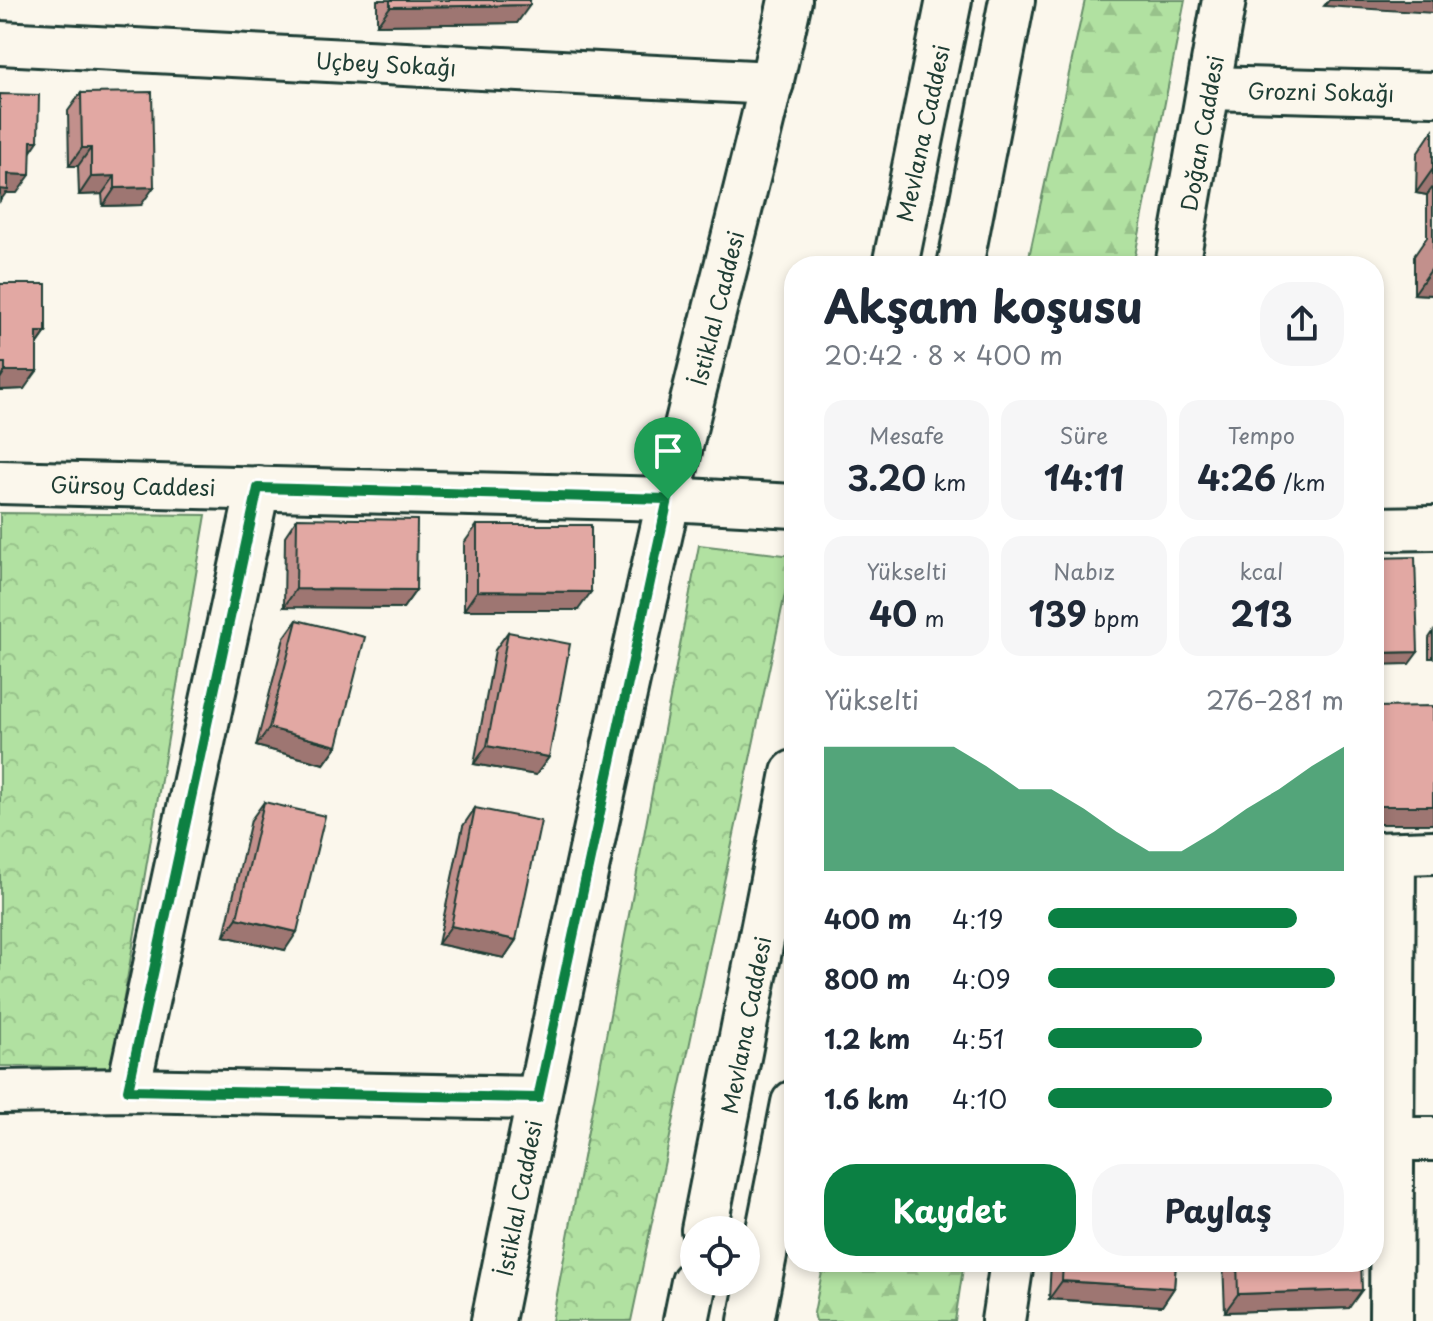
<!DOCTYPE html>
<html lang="tr">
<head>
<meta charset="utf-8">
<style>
	:root { --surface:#fff; --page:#f6f6f7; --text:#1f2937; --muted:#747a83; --accent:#0b8043 }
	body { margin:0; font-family:"Playpen Sans",sans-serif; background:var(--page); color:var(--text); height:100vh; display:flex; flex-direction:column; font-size:30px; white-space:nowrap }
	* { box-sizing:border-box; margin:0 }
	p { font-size:26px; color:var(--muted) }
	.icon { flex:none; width:44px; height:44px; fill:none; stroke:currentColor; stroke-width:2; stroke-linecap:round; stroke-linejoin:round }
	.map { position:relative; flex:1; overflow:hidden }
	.details { position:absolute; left:784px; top:256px; width:600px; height:1016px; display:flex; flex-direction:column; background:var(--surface); border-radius:32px; box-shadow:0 4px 12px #0003 }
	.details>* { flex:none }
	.tools { position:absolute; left:680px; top:1216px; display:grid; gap:16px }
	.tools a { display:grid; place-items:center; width:80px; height:80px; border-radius:50%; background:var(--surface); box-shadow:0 4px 12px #0003; font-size:40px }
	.pin { position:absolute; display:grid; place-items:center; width:68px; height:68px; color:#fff; margin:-82px -34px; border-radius:50% 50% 50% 0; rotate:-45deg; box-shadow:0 0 8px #0007 }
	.pin .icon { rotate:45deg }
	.round { display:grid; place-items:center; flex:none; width:84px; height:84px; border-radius:32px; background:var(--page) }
	.overview { display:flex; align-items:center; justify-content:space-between; height:136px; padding:0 40px }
	h1 { font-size:44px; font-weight:700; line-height:60px }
	.figures { display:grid; grid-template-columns:repeat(3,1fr); gap:12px; height:136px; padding:8px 40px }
	.figures div { display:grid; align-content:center; border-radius:20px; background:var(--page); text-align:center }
	.figures b { font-size:34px; font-weight:700 }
	.figures small { font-size:22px; font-weight:400 }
	.figures p { font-size:22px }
	.chart { height:224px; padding:16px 40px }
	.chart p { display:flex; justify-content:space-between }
	.chart svg { width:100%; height:144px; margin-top:8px; fill:var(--accent); opacity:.7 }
	.button { display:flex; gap:16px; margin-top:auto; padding:16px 40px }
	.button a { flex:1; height:92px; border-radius:32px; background:var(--accent); color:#fff; font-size:32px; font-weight:700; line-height:92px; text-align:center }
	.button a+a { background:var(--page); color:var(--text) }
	ul { padding:0 40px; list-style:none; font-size:26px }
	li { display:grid; grid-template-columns:128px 96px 1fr; align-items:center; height:60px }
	li i { height:20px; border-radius:10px; background:var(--accent) }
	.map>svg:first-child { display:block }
	.forest { fill:url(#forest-firs); stroke:#688f6a; stroke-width:2 }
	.park { fill:url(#park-crowns); stroke:#688f6a; stroke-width:2 }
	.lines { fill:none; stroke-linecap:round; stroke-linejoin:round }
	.minor-casing { stroke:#1f3d34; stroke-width:48 }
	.major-casing { stroke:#1f3d34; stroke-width:50 }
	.minor { stroke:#fbf7ec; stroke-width:42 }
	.major { stroke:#fbf7ec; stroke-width:44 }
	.wall { fill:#c2908c; stroke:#1f3d34; stroke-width:2 }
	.shaded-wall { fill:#9e7672; stroke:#1f3d34; stroke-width:2 }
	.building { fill:#e2a8a3; stroke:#1f3d34; stroke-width:2 }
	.route-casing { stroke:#fff; stroke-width:16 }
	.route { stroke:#0b8043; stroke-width:10 }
	.labels { text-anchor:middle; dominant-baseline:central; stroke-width:6; stroke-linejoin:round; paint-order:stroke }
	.street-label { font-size:22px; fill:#1f3d34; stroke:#fbf7ec }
</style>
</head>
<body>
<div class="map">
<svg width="1433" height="1321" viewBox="0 0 1433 1321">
	<defs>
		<pattern id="forest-firs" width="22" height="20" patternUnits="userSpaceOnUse" patternTransform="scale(2)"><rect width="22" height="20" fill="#b1e1a1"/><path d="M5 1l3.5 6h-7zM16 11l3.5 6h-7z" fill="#98c28b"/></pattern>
		<pattern id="park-crowns" width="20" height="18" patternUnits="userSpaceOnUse" patternTransform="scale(2)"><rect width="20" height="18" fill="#b1e1a1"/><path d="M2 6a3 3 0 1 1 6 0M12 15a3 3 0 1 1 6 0" fill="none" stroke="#98c28b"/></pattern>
	</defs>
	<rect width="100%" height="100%" fill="#fbf7ec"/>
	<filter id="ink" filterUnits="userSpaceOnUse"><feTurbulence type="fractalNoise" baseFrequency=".0125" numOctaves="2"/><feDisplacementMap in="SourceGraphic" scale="16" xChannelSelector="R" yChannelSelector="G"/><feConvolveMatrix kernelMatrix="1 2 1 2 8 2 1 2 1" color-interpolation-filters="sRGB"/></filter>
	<g filter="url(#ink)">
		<g class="forest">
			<polygon points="1085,0 1185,0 1133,266 1027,266"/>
			<polygon points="824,1262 964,1262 955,1321 816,1321 814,1313"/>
		</g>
		<g class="park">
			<polygon points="0,513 206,515 112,1068 0,1066"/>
			<polygon points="699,545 793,556 631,1321 552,1321"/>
		</g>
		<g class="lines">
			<defs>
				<g id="minor">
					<polyline points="0,43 772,83"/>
					<polyline points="1209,88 1433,94"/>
					<polyline points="1177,266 1224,0"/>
					<polyline points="0,482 668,499 794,506"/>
					<polyline points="1374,529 1433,528"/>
					<polyline points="1374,854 1433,852"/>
					<polyline points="128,1090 258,488"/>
					<polyline points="0,1092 128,1090 538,1098"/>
					<polyline points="1393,1139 1433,1139"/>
					<path d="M493,1321C548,1048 606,775 668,502C706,334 754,169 790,0"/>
					<polyline points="1003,1321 1012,1262"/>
					<polyline points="1391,1321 1394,854"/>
				</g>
				<g id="major">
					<polyline points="895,266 949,0"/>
					<polyline points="960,266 1012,0"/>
					<polyline points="704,1230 794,773"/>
					<polyline points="686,1321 694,1282"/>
					<polyline points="751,1321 794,1103"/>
				</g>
			</defs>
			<use href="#minor" class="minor-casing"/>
			<use href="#major" class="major-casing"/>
			<use href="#minor" class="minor"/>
			<use href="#major" class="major"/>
		</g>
		<g class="wall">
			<polygon points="377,0 530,0 517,23 377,25"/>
			<polygon points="81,93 141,205 103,206 102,194 79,195 78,166 69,166 68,111"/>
			<polygon points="1433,130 1433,295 1414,294 1414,256 1427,237 1427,195 1416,193 1417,154"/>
			<polygon points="0,284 46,332 37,345 24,389 0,390"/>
			<polygon points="297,518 416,590 403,608 284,607 285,536"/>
			<polygon points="477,525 578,610 464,610 464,543"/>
			<polygon points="297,620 337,746 324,764 256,746 284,638"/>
			<polygon points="508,632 549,757 536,775 474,764 495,650"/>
			<polygon points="1433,632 1433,658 1429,658 1429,638"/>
			<polygon points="264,802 285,950 224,936 251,820"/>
			<polygon points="475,808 516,940 504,958 438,944 463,826"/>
			<polygon points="1051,1262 1176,1262 1174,1288 1162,1306 1049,1299"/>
			<polygon points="1223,1262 1361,1262 1349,1308 1225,1312"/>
		</g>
		<g class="shaded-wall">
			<polygon points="1329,0 1433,0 1433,13 1324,6"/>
			<polygon points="530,5 517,23 377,25 390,7"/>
			<polygon points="31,141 38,141 26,159"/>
			<polygon points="82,148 91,148 78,166 69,166"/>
			<polygon points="1433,169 1433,187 1427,195 1416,193"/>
			<polygon points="8,174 30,175 17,193 6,193 0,201 0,186"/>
			<polygon points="115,176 102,194 79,195 91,177"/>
			<polygon points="154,187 141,205 103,206 115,188"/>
			<polygon points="1433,267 1433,295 1414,294"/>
			<polygon points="37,332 46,332 33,350"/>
			<polygon points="5,371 37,371 24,389 0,390 0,379"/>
			<polygon points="296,589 416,590 403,608 284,607"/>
			<polygon points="477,591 591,592 578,610 464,610"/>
			<polygon points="1418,652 1409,664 1374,665 1374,653"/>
			<polygon points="269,728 337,746 324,764 256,746"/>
			<polygon points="487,746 549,757 536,775 474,764"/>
			<rect x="1374" y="806" width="59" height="18"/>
			<polygon points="237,918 297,932 285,950 224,936"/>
			<polygon points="451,926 516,940 504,958 438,944"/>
			<polygon points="1062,1281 1174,1288 1162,1306 1049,1299"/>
			<polygon points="1362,1290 1349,1308 1225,1312 1238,1294"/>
		</g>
		<g class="building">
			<polygon points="390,0 530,0 530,5 390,7"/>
			<polygon points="152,92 154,187 115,188 115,176 91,177 91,148 82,148 81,93"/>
			<polygon points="0,94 39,95 38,141 31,141 30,175 8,174 8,190 0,189"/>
			<polygon points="0,284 46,284 46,332 37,332 37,371 5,371 5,363 0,363"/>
			<polygon points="297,518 417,520 416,590 296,589"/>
			<polygon points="477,525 591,525 591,592 477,591"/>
			<polygon points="1415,557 1418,652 1374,653 1374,558"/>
			<polygon points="297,620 365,637 337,746 269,728"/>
			<polygon points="508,632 570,644 549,757 487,746"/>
			<polygon points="1433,706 1433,806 1374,806 1374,707"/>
			<polygon points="264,802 325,816 297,932 237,918"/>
			<polygon points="475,808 541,821 516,940 451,926"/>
			<polygon points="1063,1262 1176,1262 1174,1288 1062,1281"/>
			<polygon points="1237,1262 1361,1262 1362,1290 1238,1294"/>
		</g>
	</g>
	<g class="lines" filter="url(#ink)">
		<defs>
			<polygon id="route" points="258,488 668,499 538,1098 128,1090"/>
		</defs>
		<use href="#route" class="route-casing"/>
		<use href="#route" class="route"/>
	</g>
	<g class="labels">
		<g class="street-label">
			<text transform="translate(386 63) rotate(3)">Uçbey Sokağı</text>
			<text transform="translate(1321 91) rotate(1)">Grozni Sokağı</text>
			<text transform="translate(922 133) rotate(-78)">Mevlana Caddesi</text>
			<text transform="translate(1201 133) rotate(-80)">Doğan Caddesi</text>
			<text transform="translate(716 308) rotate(-76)">İstiklal Caddesi</text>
			<text transform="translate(133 485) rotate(1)">Gürsoy Caddesi</text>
			<text transform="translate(745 1025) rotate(-79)">Mevlana Caddesi</text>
			<text transform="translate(518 1198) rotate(-79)">İstiklal Caddesi</text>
		</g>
	</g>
</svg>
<div class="tools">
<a><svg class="icon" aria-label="locate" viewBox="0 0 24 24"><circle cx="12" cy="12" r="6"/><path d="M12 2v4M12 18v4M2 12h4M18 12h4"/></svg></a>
</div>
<div class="pin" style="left:668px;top:499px;background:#1e9e55"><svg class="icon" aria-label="arrive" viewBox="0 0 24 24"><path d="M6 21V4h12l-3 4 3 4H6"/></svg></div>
<section class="details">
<div class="overview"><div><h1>Akşam koşusu</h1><p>20:42 · 8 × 400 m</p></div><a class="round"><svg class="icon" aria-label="share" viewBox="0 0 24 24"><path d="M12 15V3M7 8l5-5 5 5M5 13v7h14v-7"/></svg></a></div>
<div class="figures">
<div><p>Mesafe</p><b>3.20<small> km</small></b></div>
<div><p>Süre</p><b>14:11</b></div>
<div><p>Tempo</p><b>4:26<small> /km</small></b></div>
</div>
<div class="figures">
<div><p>Yükselti</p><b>40<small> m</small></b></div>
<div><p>Nabız</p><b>139<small> bpm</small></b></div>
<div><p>kcal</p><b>213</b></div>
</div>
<div class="chart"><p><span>Yükselti</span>276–281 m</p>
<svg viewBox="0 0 160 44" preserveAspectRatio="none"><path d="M0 44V6L10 6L20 6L30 6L40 6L50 12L60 19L70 19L80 25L90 32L100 38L110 38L120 32L130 25L140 19L150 12L160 6V44z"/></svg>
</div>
<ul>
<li><b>400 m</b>4:19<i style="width:84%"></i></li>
<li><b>800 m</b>4:09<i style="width:97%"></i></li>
<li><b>1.2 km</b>4:51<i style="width:52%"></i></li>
<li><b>1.6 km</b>4:10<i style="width:96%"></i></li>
</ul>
<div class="button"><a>Kaydet</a><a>Paylaş</a></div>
</section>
</div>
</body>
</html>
